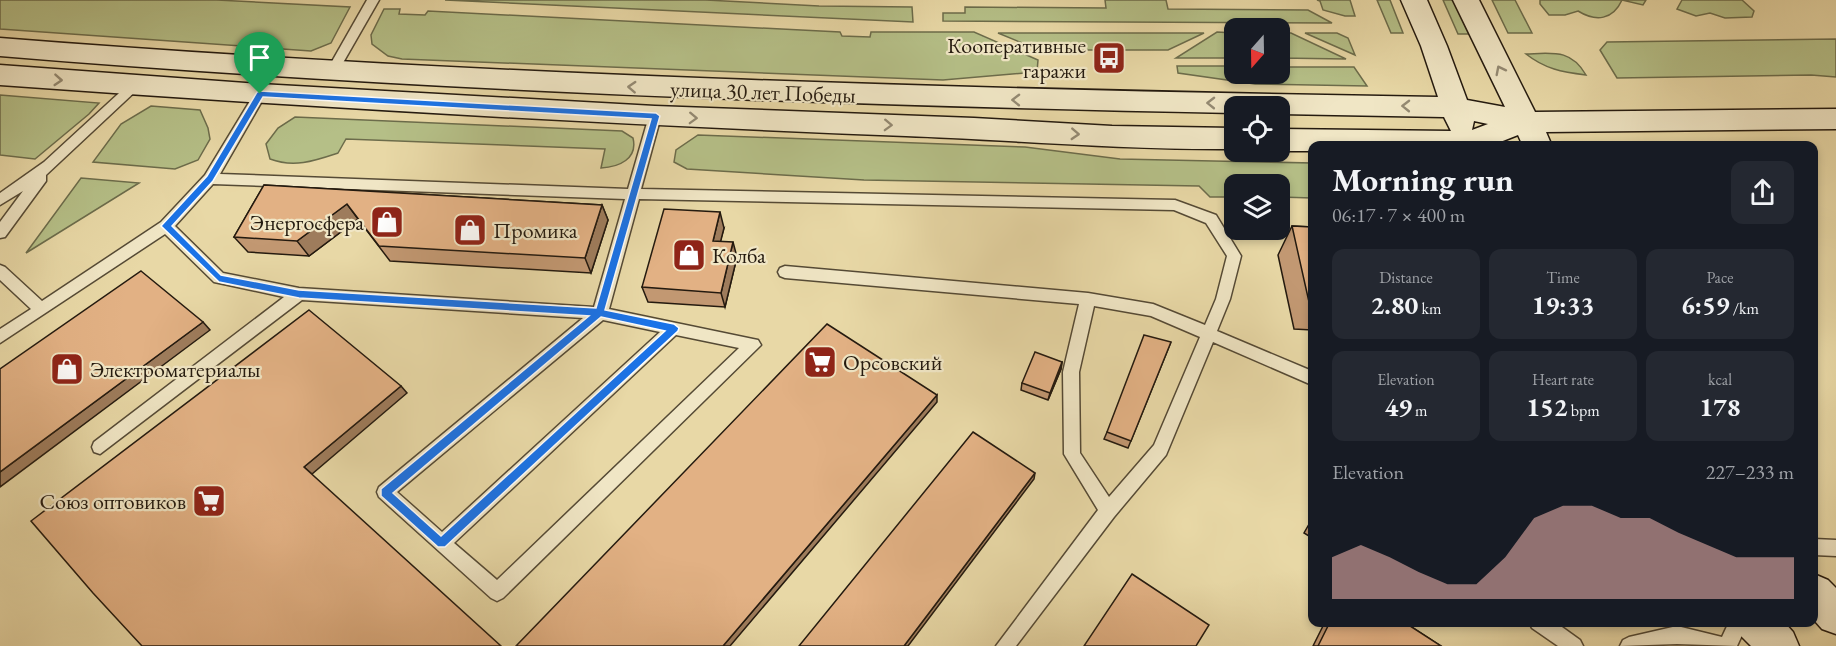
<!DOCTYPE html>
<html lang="en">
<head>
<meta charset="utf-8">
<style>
	:root { --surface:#171b24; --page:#242831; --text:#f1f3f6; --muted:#9ea1a6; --accent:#c59692 }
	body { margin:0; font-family:"EB Garamond",serif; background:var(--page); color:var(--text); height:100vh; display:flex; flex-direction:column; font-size:22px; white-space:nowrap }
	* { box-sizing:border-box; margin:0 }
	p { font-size:20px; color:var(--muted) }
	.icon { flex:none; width:33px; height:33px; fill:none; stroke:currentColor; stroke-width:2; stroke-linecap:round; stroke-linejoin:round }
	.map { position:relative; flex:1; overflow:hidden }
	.side { position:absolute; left:1308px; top:141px; width:510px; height:486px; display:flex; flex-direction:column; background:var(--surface); border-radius:12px; box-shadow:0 3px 9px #0003 }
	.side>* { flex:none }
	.needle { width:39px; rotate:200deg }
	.buttons { position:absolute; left:1224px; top:18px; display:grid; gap:12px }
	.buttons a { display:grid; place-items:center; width:66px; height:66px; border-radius:12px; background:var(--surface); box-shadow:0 3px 9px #0003; font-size:30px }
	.pin { position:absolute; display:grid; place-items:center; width:51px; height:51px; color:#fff; margin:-62px -26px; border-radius:50% 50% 50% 0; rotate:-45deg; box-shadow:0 0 6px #0007 }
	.pin .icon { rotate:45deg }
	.round { display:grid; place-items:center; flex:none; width:63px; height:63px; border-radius:12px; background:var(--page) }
	.head { display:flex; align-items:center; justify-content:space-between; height:102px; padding:0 24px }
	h1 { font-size:33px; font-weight:700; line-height:45px }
	.figures { display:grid; grid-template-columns:repeat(3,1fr); gap:9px; height:102px; padding:6px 24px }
	.figures div { display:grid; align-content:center; border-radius:12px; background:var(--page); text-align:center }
	.figures b { font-size:26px; font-weight:700 }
	.figures small { font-size:16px; font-weight:400 }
	.figures p { font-size:16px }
	.chart { height:168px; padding:12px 24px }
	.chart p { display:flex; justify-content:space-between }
	.chart svg { width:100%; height:108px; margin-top:6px; fill:var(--accent); opacity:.7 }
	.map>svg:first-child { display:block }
	.green { fill:#b5bf87; stroke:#6c6c4b; stroke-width:1.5 }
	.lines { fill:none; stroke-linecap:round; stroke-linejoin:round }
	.service-casing { stroke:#554a35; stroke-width:3 }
	.secondary-casing { stroke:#241a0f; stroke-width:3 }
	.service { fill:#f0e6c5; fill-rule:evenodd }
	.secondary { fill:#f0e6c5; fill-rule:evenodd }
	.wall { fill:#c29872; stroke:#241a0f; stroke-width:1.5 }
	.shaded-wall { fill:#9e7c5c; stroke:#241a0f; stroke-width:1.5 }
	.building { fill:#e2b184; stroke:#241a0f; stroke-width:1.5 }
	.oneway { stroke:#948a73 }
	.route { fill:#1a73e8; stroke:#fff; stroke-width:1.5; fill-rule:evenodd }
	.labels { text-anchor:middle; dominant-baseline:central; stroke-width:4.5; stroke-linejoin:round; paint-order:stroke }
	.poi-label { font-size:22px; fill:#241a0f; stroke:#f0e6c5; text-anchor:start }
	.street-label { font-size:22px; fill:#241a0f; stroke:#f0e6c5 }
</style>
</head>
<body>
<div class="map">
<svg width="1836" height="646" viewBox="0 0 1836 646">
	<rect width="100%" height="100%" fill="#e8d8a6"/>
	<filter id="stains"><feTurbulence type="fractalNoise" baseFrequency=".00333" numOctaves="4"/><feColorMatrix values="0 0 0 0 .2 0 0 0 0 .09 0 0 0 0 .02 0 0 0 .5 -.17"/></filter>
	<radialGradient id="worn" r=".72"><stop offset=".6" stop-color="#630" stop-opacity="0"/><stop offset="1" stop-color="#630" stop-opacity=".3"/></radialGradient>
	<g class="green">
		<polygon points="0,0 217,0 350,7 331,43 311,51 0,29"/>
		<polygon points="445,0 706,0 819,6 912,7 913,22"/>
		<polygon points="1105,0 1166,0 1168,9 1308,10 1332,23 943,21 943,13 965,13 965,7 1106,8"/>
		<polygon points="1317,0 1350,0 1355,16 1345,16 1323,10 1320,1"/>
		<polygon points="1377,0 1390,0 1403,33 1391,33"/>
		<polygon points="1443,0 1455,0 1471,34 1458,34"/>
		<polygon points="1492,0 1515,0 1532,33 1508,33"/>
		<path d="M1540,0H1646L1643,5L1622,0C1613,20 1596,22 1578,11L1565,15H1549L1540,4Z"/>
		<polygon points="1682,0 1742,0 1754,11 1752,17 1725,18 1710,13 1696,16 1677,9"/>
		<polygon points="384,9 400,9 399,14 425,15 428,11 840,32 842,36 870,37 871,32 974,32 1038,60 1037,72 943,80 402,59 388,56 372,44 371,35"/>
		<polygon points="1217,32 1234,33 1234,58 1176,58"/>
		<polygon points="998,33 1204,33 1168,50 1039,50"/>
		<polygon points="1280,33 1291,33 1346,59 1280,58"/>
		<polygon points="1305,33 1337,33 1348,38 1355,55"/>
		<polygon points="1836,39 1836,77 1811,75 1617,78 1600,50 1607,42"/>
		<path d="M1526,54C1553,53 1571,49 1586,75C1562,72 1545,69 1526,54Z"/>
		<polygon points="1177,66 1234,66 1234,74 1280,74 1280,67 1354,67 1367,86 1255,84 1178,73"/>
		<polygon points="0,95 99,103 89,114 35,159 0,155"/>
		<polygon points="151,106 200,110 208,128 210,139 198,160 175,169 93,162 121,124"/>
		<path d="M295,117L622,131L633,138C638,159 619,167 601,168L605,149L346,139L338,153C314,161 294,168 270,159L266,144L278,128Z"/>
		<polygon points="698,135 1025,147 1120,159 1312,163 1312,198 1280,197 1280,184 1234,184 1234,197 1210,197 1199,186 864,180 687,169 674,162 676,150"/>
		<polygon points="81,178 139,183 26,253"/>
	</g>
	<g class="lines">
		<defs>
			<g id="service">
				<polygon points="367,0 379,0 336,75 328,75 326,72"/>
				<polygon points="134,82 140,86 138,89 46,175 46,181 5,237 0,238 0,222 23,191 0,205 0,193 44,162 130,83"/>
				<path d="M260,90L266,94L220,174L628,189L649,116L655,111L661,116L641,189L1175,200L1216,215L1241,256L1230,299L1217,331L1312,371V385L1213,342L1166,455L1114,517L1016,646H996L1098,510L1064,454L1063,372L1079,304L785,278L780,276L778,272L780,268L785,266L1088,293L1153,304L1205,325L1216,299L1227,256L1206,223L1174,210L639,199L609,309L753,339L758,340L761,345L503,598L497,601L491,598L379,497L377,492L379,487L583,318L302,300L100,454L94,452L92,447L94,442L284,297L214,282L165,234L0,343V329L31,309L0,280V265L5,267L42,301L161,222L205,175L256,91ZM213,184L625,199L594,307L299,288L223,273L175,226ZM1094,306L1151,316L1200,337L1154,445L1109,497L1080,453L1079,372ZM603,320L660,332L442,532L397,492ZM676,335L739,348L497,580L454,543Z"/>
				<polygon points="1814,539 1836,540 1836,556 1814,555"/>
				<polygon points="1529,622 1555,622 1580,640 1583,646 1558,646 1532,628"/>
				<polygon points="1729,622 1748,622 1737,646 1677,644 1620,646 1623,640 1629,637 1677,626 1722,637"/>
			</g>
			<g id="secondary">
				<path d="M1401,0H1427L1447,46L1467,100L1505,107L1453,0H1479L1535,112L1836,109V129L1546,132L1552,146H1523L1518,135L1490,146H1312V151H1280V129L1451,131L1444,117L1280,114V106H1234V113C822,105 411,90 0,56V38C479,76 958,89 1438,97L1421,46ZM1474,121L1488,124L1472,130Z"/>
				<path d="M0,65L260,84L655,106L974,118L1112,126L1234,128V149C1125,150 1015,140 906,136C603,124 302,107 0,85Z"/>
				<polygon points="1814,574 1828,580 1836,588 1836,634 1822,629 1814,620"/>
				<polygon points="1735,622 1784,622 1793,632 1799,646 1751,646 1741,636"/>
			</g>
		</defs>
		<use href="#service" class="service-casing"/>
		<use href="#secondary" class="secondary-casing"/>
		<use href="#service" class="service"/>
		<use href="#secondary" class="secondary"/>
	</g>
	<g class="wall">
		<polygon points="264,185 602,205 608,220 591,273 390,261 358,219 309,256 248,252 234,237"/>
		<polygon points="1292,226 1312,227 1312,330 1294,329 1278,255"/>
		<polygon points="724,228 720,242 737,257 725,307 648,302 642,287"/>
		<polygon points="1171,342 1128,448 1104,439 1107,432"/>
		<polygon points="1062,362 1061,369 1048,400 1021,390 1022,383"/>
		<polygon points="1312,519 1312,538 1304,533"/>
		<polygon points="1325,622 1404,622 1441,646 1313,646"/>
	</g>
	<g class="shaded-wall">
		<polygon points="347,204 358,219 309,256 297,241"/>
		<polygon points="602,205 608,220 591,273 585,258"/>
		<polygon points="720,212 724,228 717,256 713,241"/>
		<polygon points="733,242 737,257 725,307 721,293"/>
		<polygon points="203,322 210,330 0,487 0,472"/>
		<polygon points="1062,362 1061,369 1048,400 1050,393"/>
		<polygon points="401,386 407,393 312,474 304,467"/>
		<polygon points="937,395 937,402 730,646 723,646"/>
		<polygon points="1035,473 1034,479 908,646 904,646"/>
	</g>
	<g class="building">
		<polygon points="264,185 602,205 585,258 379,246 347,204 297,241 234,237"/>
		<polygon points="664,209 720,212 713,241 733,242 721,293 642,287"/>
		<polygon points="1292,226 1312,227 1312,302 1309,302"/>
		<polygon points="141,271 203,322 0,472 0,369"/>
		<polygon points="309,310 401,386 304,467 501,646 142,646 93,593 31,521"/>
		<polygon points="827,324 937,395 723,646 516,646"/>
		<polygon points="1144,335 1171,342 1131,441 1107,432"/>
		<polygon points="1035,352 1062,362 1050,393 1022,383"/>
		<polygon points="973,432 1035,473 904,646 799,646"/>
		<polygon points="1312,521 1312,529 1309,527"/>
		<polygon points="1132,574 1209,625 1196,646 1084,646"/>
		<polygon points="1330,622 1404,622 1441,646 1318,646"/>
	</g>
	<defs><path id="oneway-chevron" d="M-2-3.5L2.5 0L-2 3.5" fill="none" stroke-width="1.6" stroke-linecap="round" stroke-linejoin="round" transform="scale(1.5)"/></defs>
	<g class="oneway">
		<use href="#oneway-chevron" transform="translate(1500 70) rotate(-117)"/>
		<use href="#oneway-chevron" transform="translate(58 80) rotate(4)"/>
		<use href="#oneway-chevron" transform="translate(632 87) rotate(-177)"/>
		<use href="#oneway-chevron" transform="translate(1016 100) rotate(-179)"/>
		<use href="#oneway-chevron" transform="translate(1211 103) rotate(-179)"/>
		<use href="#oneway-chevron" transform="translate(1406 106) rotate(-179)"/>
		<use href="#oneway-chevron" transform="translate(693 118) rotate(2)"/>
		<use href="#oneway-chevron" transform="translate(888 125) rotate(2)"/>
		<use href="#oneway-chevron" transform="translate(1075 134) rotate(3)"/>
	</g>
	<path class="route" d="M260,91L656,113L660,116L605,310L674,324L679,328L678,331L445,547H438L381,496V489L589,316L299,298L219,282L161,226L207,176L257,92ZM263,97L651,119L596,308L299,290L221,275L172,226L213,181ZM601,317L665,331L441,536L393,493Z"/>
	<defs>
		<symbol id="bus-square" viewBox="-11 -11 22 22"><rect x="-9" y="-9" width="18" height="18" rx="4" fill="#8f2418" stroke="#f0e6c5"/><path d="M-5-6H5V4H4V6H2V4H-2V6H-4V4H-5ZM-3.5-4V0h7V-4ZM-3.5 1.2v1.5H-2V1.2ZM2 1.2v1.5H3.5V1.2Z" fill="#fff"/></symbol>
		<symbol id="shop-square" viewBox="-11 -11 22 22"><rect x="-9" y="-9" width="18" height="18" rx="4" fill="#8f2418" stroke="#f0e6c5"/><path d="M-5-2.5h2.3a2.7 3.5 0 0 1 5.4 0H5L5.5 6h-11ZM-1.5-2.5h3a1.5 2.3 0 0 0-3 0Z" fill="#fff"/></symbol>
		<symbol id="supermarket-square" viewBox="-11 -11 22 22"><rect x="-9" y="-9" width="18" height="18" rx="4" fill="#8f2418" stroke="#f0e6c5"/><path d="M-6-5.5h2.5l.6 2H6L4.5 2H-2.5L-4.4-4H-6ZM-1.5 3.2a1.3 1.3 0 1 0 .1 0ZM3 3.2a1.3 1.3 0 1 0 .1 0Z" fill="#fff"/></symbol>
	</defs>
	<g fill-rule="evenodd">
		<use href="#bus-square" x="1090" y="39" width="38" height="38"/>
		<use href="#shop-square" x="368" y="203" width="38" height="38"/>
		<use href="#shop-square" x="451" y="211" width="38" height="38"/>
		<use href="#shop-square" x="670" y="236" width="38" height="38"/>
		<use href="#supermarket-square" x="801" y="343" width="38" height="38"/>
		<use href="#shop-square" x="48" y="350" width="38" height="38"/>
		<use href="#supermarket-square" x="190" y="482" width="38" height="38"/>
	</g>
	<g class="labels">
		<g class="poi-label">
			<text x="1086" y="45" text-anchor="end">Кооперативные<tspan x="1086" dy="25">гаражи</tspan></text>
			<text x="364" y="222" text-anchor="end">Энергосфера</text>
			<text x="493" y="230">Промика</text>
			<text x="712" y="255">Колба</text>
			<text x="843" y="362">Орсовский</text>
			<text x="90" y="369">Электроматериалы</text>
			<text x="186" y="501" text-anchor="end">Союз оптовиков</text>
		</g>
		<g class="street-label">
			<text transform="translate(763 92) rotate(2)">улица 30 лет Победы</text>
		</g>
	</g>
	<rect width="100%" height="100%" filter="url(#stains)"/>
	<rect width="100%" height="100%" fill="url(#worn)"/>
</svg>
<div class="buttons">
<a><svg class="needle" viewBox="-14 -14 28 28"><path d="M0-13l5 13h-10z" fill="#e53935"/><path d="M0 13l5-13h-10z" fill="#9ea1a6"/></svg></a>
<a><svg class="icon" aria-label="locate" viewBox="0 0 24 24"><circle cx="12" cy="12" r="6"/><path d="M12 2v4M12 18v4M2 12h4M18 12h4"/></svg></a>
<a><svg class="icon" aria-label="layers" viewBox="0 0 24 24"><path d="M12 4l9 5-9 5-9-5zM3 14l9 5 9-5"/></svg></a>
</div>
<div class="pin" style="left:260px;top:94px;background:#1e9e55"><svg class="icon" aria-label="arrive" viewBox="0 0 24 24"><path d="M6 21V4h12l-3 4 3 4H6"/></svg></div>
<section class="side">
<div class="head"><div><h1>Morning run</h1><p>06:17 · 7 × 400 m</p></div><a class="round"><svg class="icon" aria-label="share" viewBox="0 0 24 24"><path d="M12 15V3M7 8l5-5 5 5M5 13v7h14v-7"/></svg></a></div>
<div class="figures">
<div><p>Distance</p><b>2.80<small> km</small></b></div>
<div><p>Time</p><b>19:33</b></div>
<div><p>Pace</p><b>6:59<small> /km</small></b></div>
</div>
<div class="figures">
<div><p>Elevation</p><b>49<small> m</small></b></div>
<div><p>Heart rate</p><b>152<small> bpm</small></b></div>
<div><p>kcal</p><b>178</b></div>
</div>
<div class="chart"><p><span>Elevation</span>227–233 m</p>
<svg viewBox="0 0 160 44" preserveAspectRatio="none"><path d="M0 44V27L10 22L20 27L30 33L40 38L50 38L60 27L70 11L80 6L90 6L100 11L110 11L120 17L130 22L140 27L150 27L160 27V44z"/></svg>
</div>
</section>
</div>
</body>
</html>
